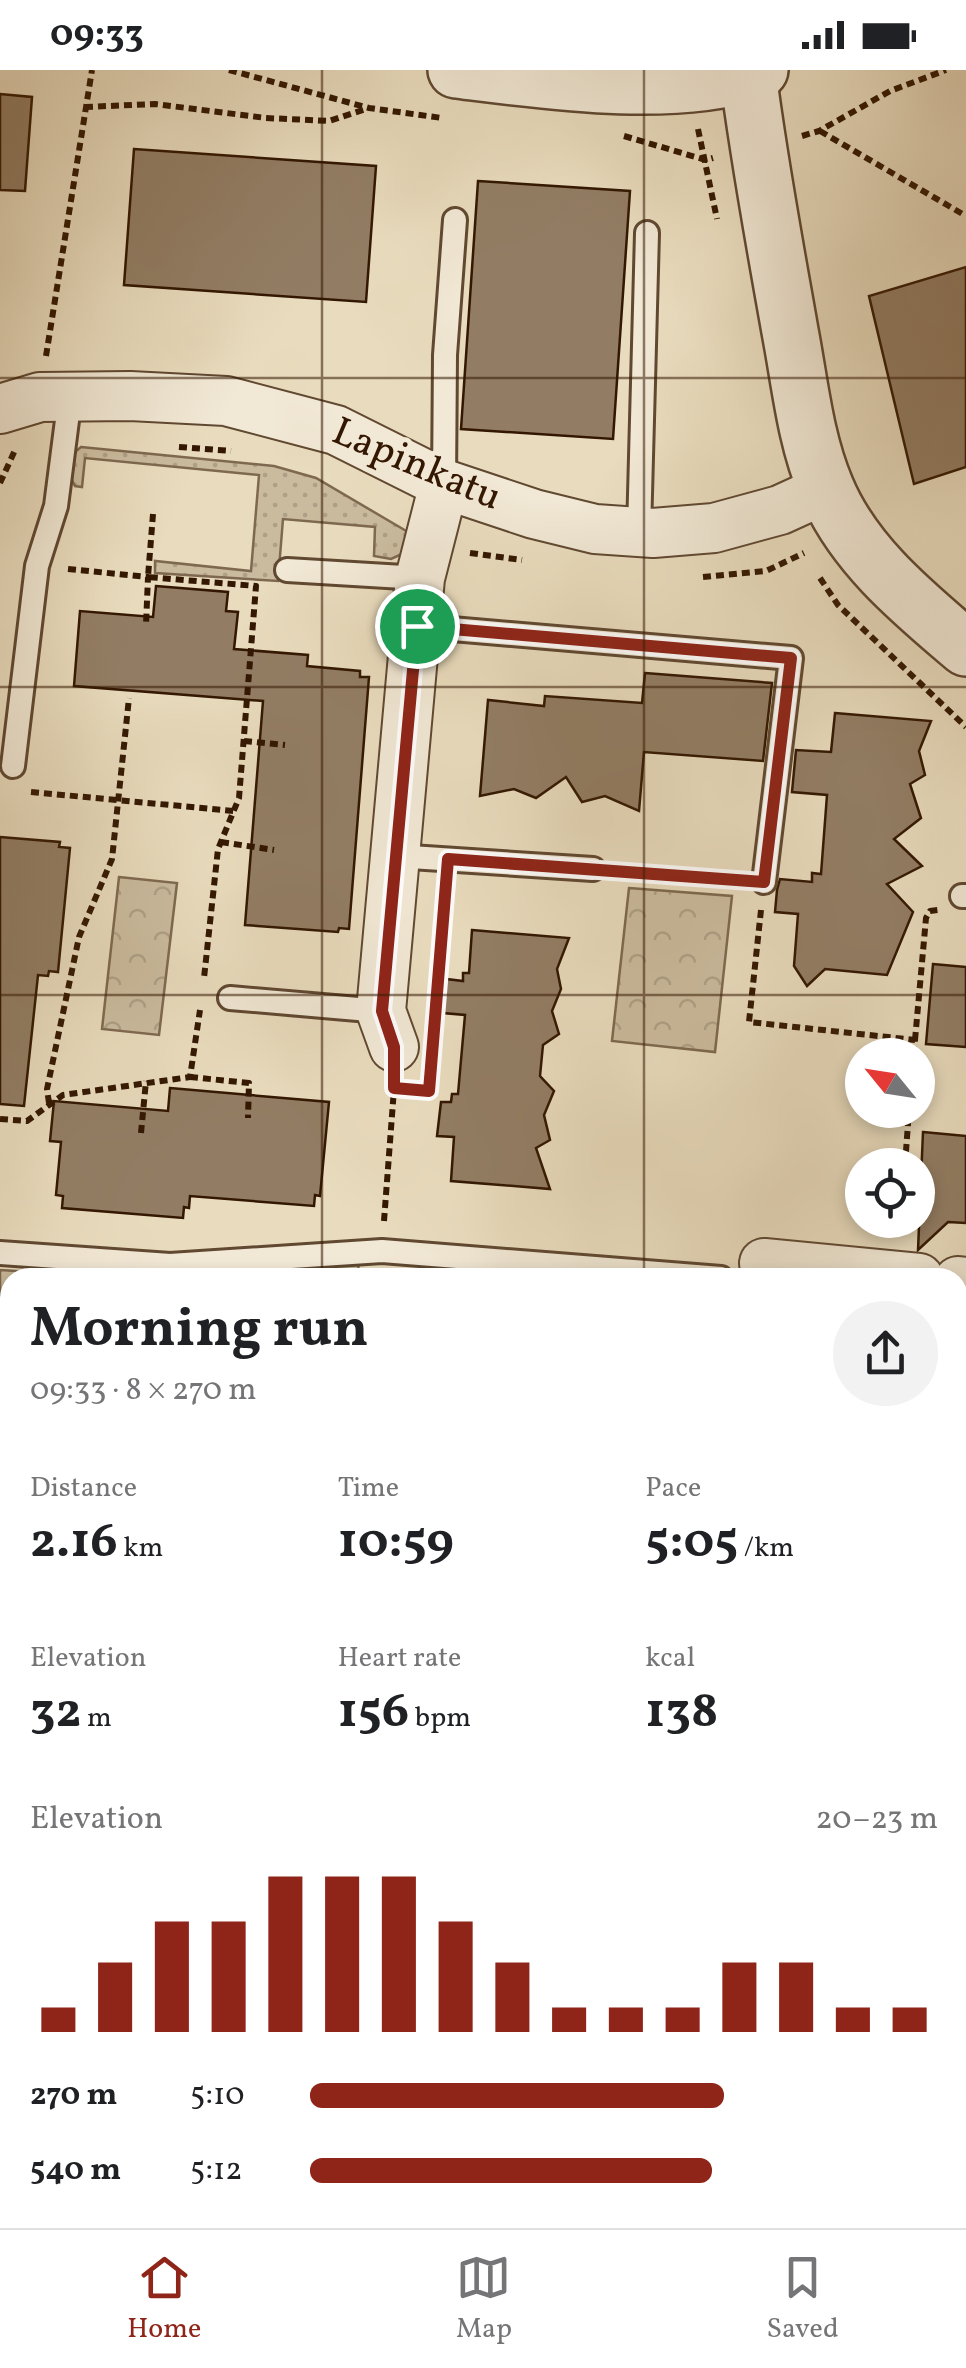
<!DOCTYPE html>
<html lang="en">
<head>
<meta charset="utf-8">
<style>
	:root { --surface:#fff; --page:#f2f2f2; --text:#202124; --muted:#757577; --line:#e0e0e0; --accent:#8f2418 }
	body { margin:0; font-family:Vollkorn,serif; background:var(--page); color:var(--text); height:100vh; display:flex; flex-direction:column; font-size:38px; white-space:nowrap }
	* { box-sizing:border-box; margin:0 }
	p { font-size:32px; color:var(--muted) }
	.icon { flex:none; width:55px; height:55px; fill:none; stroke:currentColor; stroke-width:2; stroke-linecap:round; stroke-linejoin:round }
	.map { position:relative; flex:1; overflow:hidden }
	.panel { position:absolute; left:0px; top:1198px; width:968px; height:962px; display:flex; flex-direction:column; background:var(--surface); border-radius:30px 30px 0 0; box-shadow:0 5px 15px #0003 }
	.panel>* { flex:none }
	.needle { width:65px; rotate:300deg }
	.fabs { position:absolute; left:845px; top:968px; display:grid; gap:20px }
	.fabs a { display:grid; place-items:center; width:90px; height:90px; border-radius:50%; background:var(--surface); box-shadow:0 5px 15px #0003; font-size:50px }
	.pin { position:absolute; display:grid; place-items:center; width:85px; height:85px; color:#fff; margin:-42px; border:5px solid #fff; border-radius:50%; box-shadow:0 2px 10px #0007 }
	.round { display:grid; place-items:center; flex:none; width:105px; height:105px; border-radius:52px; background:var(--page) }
	.headline { display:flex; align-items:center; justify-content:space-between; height:170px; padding:0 30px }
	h1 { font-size:55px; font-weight:700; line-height:75px }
	.figures { display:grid; grid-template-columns:repeat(3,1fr); gap:15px; height:170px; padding:10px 30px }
	.figures div { display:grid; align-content:center }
	.figures b { font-size:50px; font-weight:700 }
	.figures small { font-size:28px; font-weight:400 }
	.figures p { font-size:28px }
	.chart { height:280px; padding:20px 30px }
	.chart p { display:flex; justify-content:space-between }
	.chart svg { width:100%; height:180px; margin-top:10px; stroke:var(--accent); stroke-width:6 }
	ul { padding:0 30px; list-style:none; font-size:32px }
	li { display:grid; grid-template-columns:160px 120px 1fr; align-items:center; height:75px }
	li i { height:25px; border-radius:12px; background:var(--accent) }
	.status { display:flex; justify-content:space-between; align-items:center; height:70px; padding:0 50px; background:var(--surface); direction:ltr }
	.status svg { height:28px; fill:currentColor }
	.dock { display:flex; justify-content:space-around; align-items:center; height:140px; border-top:2px solid var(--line); background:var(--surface); font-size:28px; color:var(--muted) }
	.dock a { display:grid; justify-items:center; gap:5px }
	.dock .on { color:var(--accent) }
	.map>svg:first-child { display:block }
	.grass { fill:url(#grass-dots); stroke:#7e6950; stroke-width:2.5 }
	.forest { fill:url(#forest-firs); stroke:#7e6950; stroke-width:2.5 }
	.park { fill:url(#park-crowns); stroke:#7e6950; stroke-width:2.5 }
	.building { fill:#927d64; stroke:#331702; stroke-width:2.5 }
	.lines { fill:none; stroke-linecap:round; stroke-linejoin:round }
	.service-casing { stroke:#604831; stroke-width:28 }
	.minor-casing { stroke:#604831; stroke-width:52 }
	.tertiary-casing { stroke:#604831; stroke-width:60 }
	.path { stroke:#331702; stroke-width:6; stroke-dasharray:8 5; stroke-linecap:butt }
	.service { stroke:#f1e8d5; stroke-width:22 }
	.minor { stroke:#f1e8d5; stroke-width:48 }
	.tertiary { stroke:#f1e8d5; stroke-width:55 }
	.route-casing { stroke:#fff; stroke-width:20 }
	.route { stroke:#8f2418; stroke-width:12 }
	.grid { fill:none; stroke:#331702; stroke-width:2.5; stroke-opacity:0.55 }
	.labels { text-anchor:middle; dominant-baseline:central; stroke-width:10; stroke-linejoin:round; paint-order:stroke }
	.street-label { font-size:40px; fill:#331702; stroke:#f1e8d5 }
</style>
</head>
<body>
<div class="status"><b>09:33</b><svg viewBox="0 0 49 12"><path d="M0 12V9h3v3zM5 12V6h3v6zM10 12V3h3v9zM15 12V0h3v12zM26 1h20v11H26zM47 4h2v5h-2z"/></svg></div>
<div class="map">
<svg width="966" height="2158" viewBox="0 0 966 2158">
	<defs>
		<pattern id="grass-dots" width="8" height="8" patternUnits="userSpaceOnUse" patternTransform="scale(2.5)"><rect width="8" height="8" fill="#cabb9e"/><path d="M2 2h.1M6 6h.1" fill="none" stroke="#aea086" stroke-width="1.8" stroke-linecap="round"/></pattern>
		<pattern id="forest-firs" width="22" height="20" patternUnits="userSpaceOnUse" patternTransform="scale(2.5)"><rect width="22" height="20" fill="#cabb9e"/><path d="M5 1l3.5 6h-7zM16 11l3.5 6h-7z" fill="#aea086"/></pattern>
		<pattern id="park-crowns" width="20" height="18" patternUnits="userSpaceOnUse" patternTransform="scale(2.5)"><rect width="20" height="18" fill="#cabb9e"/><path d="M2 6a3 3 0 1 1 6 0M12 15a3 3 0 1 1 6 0" fill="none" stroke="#aea086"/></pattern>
	</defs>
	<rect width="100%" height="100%" fill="#e9dcbe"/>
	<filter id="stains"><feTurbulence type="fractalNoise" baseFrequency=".002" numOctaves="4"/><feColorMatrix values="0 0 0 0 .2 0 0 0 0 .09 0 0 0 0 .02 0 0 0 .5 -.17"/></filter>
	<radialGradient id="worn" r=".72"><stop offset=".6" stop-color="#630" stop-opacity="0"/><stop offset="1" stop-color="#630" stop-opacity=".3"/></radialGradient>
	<polygon class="grass" points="81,377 274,396 316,408 408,462 402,484 391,489 374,486 375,457 283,449 278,511 155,503 155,491 251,501 259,405 85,388 82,417 75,416 72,410 75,382"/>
	<polygon class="forest" points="359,1193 357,1208 10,1208 10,1477 0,1476 0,1200 50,1203"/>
	<g class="park">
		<polygon points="119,807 177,813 159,965 102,959"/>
		<polygon points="629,818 732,826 715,982 612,971"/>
	</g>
	<g class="building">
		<polygon points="0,24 32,27 25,121 0,120"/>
		<polygon points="134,79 376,96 366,232 124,215"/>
		<polygon points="478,111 630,121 613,369 461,359"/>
		<polygon points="966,197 966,397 914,414 869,226"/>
		<polygon points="156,516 228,522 226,541 238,542 234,579 308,585 307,596 360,601 360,607 369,607 349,859 339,858 338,862 245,855 263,631 74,616 80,541 153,547"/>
		<polygon points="645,603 772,613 763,691 644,682 639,741 605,726 582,732 566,707 536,728 514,719 480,726 488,630 544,636 545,626 642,633"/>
		<polygon points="835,643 931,651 919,681 925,705 910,714 921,748 894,769 922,796 887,814 913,842 887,905 825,899 807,916 794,896 798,844 775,842 777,820 780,809 812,812 812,803 821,804 827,725 792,722 796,680 831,682"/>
		<polygon points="0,767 60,772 59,777 70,778 58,902 49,901 48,906 38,905 24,1036 0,1034"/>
		<polygon points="472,860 569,868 557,899 561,919 552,941 559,964 543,975 540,1006 554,1021 544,1045 550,1070 536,1078 550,1119 451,1111 454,1067 437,1066 441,1032 451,1032 452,1024 458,1024 465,945 443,943 446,909 463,911 463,903 469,903"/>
		<polygon points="933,894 966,897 966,977 926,974"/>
		<polygon points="170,1018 329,1032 320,1126 315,1125 314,1136 190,1126 189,1138 184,1137 183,1148 62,1138 63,1126 56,1125 61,1072 50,1071 54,1031 168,1041"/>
		<polygon points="923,1062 966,1066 966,1153 948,1152 918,1180"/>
	</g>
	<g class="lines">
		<defs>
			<g id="service">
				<polyline points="444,414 445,285 455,150"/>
				<polyline points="639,462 647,163"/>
				<polyline points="287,500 420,508"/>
				<polyline points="417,556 791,588 764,812"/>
				<polyline points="13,696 37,496 56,436 70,327"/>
				<polyline points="395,786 593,799"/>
				<polyline points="962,826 966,826"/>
				<polyline points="230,928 381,941"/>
				<polyline points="0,1183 170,1195 382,1181 721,1208"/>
				<polyline points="958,1305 966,1306"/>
				<polyline points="0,1801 10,1802"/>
			</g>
			<g id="minor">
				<polyline points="0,339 40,327 130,326 226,331 336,360 444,414 534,444 595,459 653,463 714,458 780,440 826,419"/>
				<polyline points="394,977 381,941 395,786 420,508 444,414"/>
				<polyline points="764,1193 919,1208"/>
				<polyline points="958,1211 966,1212"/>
				<polyline points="333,2158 334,2150"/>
			</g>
			<g id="tertiary">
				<path d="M456,0C545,11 676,30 760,0"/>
				<path d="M748,4C759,91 775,176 790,261C800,313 805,369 826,418C853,484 913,533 966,578"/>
				<polyline points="956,2158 966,2136"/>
			</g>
		</defs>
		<use href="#service" class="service-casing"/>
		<use href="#minor" class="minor-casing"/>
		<use href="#tertiary" class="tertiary-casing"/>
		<g class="path">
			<polyline points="229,0 369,38 442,48"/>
			<polyline points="85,37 155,34 266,48 329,51 366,39"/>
			<polyline points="698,59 717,149"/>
			<polyline points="820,61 966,146"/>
			<polyline points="624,66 706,90 713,88"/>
			<polyline points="802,66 819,61 890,21 946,0"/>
			<polyline points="46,286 92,0"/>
			<polyline points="179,377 231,381"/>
			<polyline points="0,413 16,378"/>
			<polyline points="153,444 148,507 256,516 239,728 218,779 204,908"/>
			<polyline points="470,483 522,490"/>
			<polyline points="68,499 148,507 146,555"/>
			<polyline points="703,507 766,501 804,483"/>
			<polyline points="820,508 838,535 966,657"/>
			<polyline points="244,671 285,675"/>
			<polyline points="31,722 234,741"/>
			<polyline points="221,772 274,780"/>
			<polyline points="624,801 736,810"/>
			<polyline points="761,840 749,952 915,970 913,985"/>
			<polyline points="435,952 446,820"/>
			<polyline points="915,970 926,848 930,841 938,840"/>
			<polyline points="190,1007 249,1013 248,1048"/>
			<polyline points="408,1019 429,1021 431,1000"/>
			<polyline points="49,1033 47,1019 79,867 112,789 129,628"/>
			<polyline points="0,1049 27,1051 63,1025 190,1007 200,940"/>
			<polyline points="141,1063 146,1011"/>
			<polyline points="905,1095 909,1040"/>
			<polyline points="384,1151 394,1019"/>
			<polyline points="899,1164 900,1150"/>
			<polyline points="0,1646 10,1639"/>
			<polyline points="958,1814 966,1740"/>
			<polyline points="0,1862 10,1862"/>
			<polyline points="8,2158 10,2139"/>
			<polyline points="93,2158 112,2150"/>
			<polyline points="125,2158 126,2150"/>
			<polyline points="894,2158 899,2150"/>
		</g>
		<use href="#service" class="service"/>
		<use href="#minor" class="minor"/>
		<use href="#tertiary" class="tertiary"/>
	</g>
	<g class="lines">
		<defs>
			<polygon id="route" points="417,556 791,588 764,812 448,789 429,1021 394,1018 394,977 382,941"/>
		</defs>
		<use href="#route" class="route-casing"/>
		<use href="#route" class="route"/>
	</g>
	<path class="grid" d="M322,0V1208M644,0V1208M0,308H966M0,617H966M0,925H966M0,1233H10M958,1233H966M0,1541H10M958,1541H966M0,1850H10M958,1850H966M322,2150V2158M644,2150V2158"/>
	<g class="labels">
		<g class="street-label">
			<text transform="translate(416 396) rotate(23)">Lapinkatu</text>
		</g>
	</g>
	<rect width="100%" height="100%" filter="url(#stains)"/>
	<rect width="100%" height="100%" fill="url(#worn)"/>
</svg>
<div class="fabs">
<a><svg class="needle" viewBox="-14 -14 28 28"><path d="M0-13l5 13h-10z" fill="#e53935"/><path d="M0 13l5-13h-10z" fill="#757577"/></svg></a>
<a><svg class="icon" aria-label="locate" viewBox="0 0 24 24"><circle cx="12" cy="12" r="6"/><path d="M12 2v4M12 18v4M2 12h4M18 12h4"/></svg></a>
</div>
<div class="pin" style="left:417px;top:556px;background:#1e9e55"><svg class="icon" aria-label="arrive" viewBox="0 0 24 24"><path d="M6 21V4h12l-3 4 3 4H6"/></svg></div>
<section class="panel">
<div class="headline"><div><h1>Morning run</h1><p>09:33 · 8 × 270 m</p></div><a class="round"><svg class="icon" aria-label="share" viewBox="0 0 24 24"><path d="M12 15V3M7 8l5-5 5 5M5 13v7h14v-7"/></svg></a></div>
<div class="figures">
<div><p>Distance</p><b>2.16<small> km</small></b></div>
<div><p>Time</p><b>10:59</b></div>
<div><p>Pace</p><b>5:05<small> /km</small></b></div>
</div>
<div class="figures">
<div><p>Elevation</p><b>32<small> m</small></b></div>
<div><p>Heart rate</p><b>156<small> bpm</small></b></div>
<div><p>kcal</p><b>138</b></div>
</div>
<div class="chart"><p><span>Elevation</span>20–23 m</p>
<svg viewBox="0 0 160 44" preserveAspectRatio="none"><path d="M5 44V38M15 44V27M25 44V17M35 44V17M45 44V6M55 44V6M65 44V6M75 44V17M85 44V27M95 44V38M105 44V38M115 44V38M125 44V27M135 44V27M145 44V38M155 44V38"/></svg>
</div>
<ul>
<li><b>270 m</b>5:10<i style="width:66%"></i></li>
<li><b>540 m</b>5:12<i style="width:64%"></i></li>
</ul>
</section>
</div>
<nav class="dock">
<a class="on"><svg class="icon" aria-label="home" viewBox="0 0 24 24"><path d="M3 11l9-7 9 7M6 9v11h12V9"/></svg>Home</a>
<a><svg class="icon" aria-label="map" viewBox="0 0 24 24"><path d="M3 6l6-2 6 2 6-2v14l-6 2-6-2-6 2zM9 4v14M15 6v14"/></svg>Map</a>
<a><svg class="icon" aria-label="saved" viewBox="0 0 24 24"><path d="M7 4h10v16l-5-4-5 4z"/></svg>Saved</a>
</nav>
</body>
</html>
